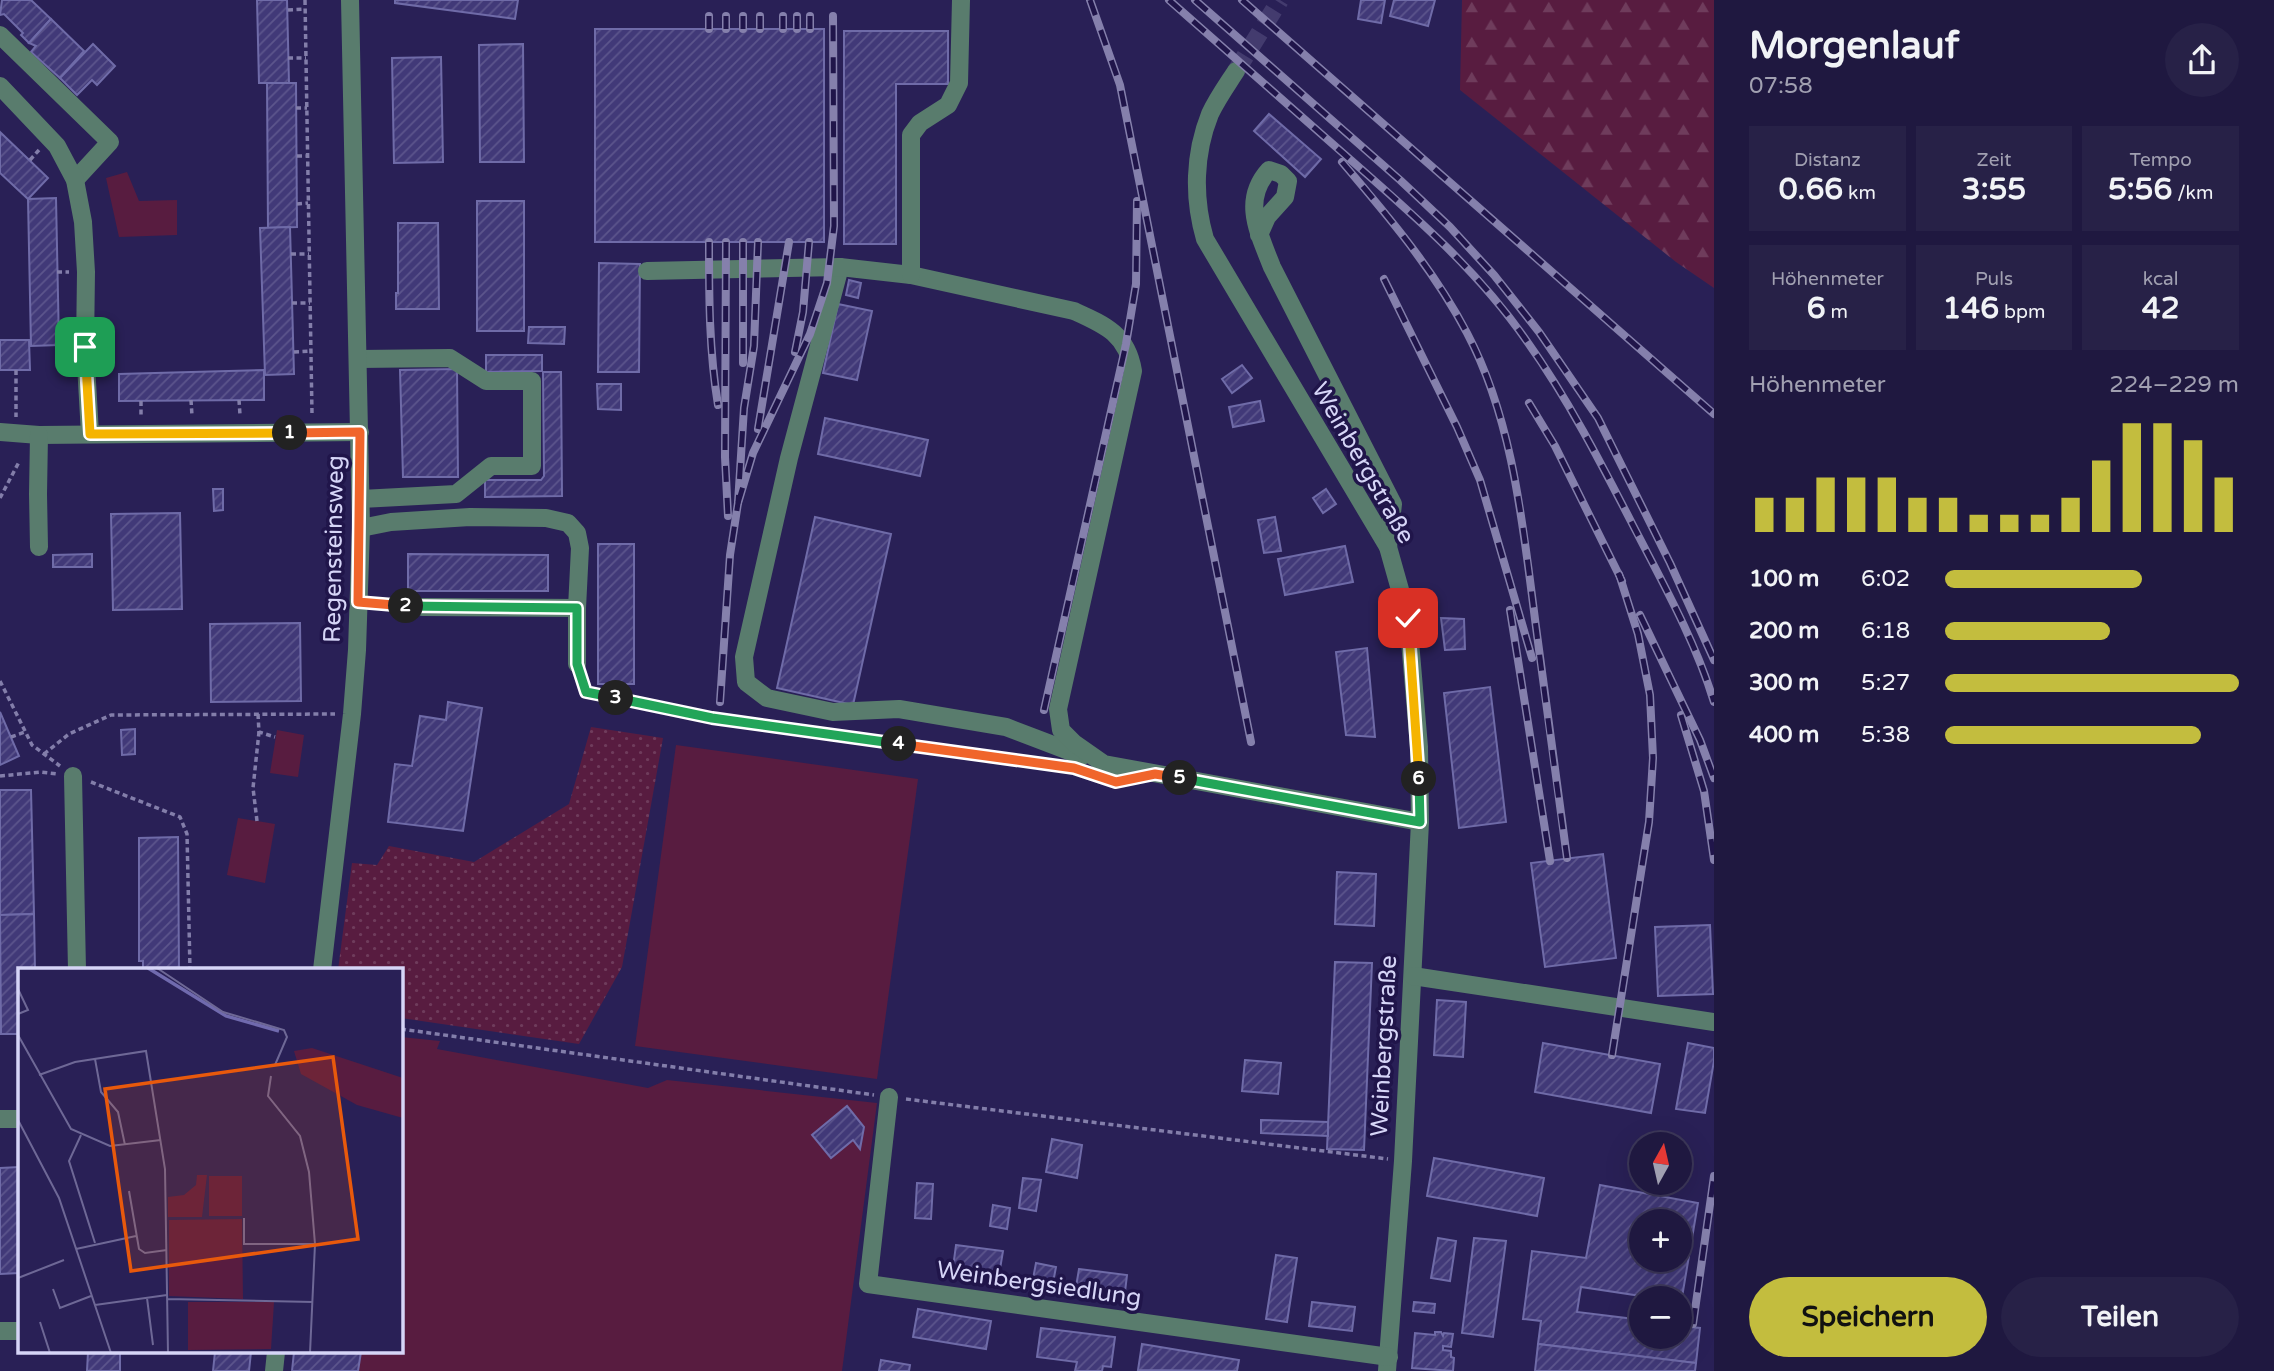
<!DOCTYPE html>
<html lang="de">
<head>
<meta charset="utf-8">
<style>
	:root { --surface:#1f1840; --page:#272147; --text:#f1f3f6; --muted:#a1a0b1; --line:#3c3759; --accent:#c3bd3e }
	body { margin:0; font-family:"Varela Round",sans-serif; background:var(--page); color:var(--text); height:100vh; display:flex; flex-direction:column; font-size:26px; white-space:nowrap }
	* { box-sizing:border-box; margin:0 }
	p { font-size:23px; color:var(--muted) }
	.icon { flex:none; width:38px; height:38px; fill:none; stroke:currentColor; stroke-width:2; stroke-linecap:round; stroke-linejoin:round }
	.map { position:relative; flex:1; overflow:hidden }
	.drawer { display:flex; flex-direction:column; background:var(--surface); width:560px }
	.drawer>* { flex:none }
	.needle { width:46px; rotate:8deg }
	.tools { position:absolute; left:1629px; top:1132px; display:grid; gap:14px }
	.tools a { display:grid; place-items:center; width:63px; height:63px; border-radius:50%; background:var(--surface); box-shadow:0 7px 28px #0002,0 0 0 2px var(--line); font-size:35px }
	.pin { position:absolute; display:grid; place-items:center; width:60px; height:60px; color:#fff; margin:-30px; border-radius:14px; box-shadow:0 4px 10px #0006 }
	.km { position:absolute; width:35px; height:35px; margin:-18px; border-radius:50%; background:#222; color:#fff; font-size:19px; line-height:35px; text-align:center }
	.round { display:grid; place-items:center; flex:none; width:74px; height:74px; border-radius:37px; background:var(--page) }
	.summary { display:flex; align-items:center; justify-content:space-between; height:119px; padding:0 35px }
	h1 { font-size:38px; font-weight:700; line-height:52px }
	.stats { display:grid; grid-template-columns:repeat(3,1fr); gap:10px; height:119px; padding:7px 35px }
	.stats div { display:grid; align-content:center; border-radius:0px; background:var(--page); text-align:center }
	.stats b { font-size:30px; font-weight:700 }
	.stats small { font-size:19px; font-weight:400 }
	.stats p { font-size:19px }
	.chart { height:196px; padding:14px 35px }
	.chart p { display:flex; justify-content:space-between }
	.chart svg { width:100%; height:126px; margin-top:7px; stroke:var(--accent); stroke-width:6 }
	.cta { display:flex; gap:14px; margin-top:auto; padding:14px 35px }
	.cta a { flex:1; height:80px; border-radius:42px; background:var(--accent); color:#111; font-size:28px; font-weight:700; line-height:80px; text-align:center }
	.cta a+a { background:var(--page); color:var(--text) }
	ul { padding:0 35px; list-style:none; font-size:23px }
	li { display:grid; grid-template-columns:112px 84px 1fr; align-items:center; height:52px }
	li i { height:18px; border-radius:9px; background:var(--accent) }
	main { display:flex; flex:1; min-height:0 }
	.map>svg:first-child { display:block }
	.grass { fill:url(#grass-dots) }
	.forest { fill:url(#forest-firs) }
	.park { fill:#581c40 }
	.building { fill:url(#building-hatch); stroke:#6f6ba8; stroke-width:2; fill-rule:evenodd }
	.lines { fill:none; stroke-linecap:round; stroke-linejoin:round }
	.minor-tunnel { stroke:#433b6e; stroke-width:18; stroke-dasharray:18 9; stroke-linecap:butt }
	.path { stroke:#837eaa; stroke-width:3.5; stroke-dasharray:5 3.5; stroke-linecap:butt }
	.minor { stroke:#597c6d; stroke-width:18 }
	.rail-casing { stroke:#8580ac; stroke-width:8 }
	.rail { stroke:#20154a; stroke-width:5; stroke-dasharray:16; stroke-linecap:butt }
	.split-1-casing { stroke:#fff; stroke-width:14 }
	.split-2-casing { stroke:#fff; stroke-width:14 }
	.split-3-casing { stroke:#fff; stroke-width:14 }
	.split-4-casing { stroke:#fff; stroke-width:14 }
	.split-5-casing { stroke:#fff; stroke-width:14 }
	.split-6-casing { stroke:#fff; stroke-width:14 }
	.split-7-casing { stroke:#fff; stroke-width:14 }
	.split-1 { stroke:#f5b400; stroke-width:9 }
	.split-2 { stroke:#f0652b; stroke-width:9 }
	.split-3 { stroke:#22a559; stroke-width:9 }
	.split-4 { stroke:#22a559; stroke-width:9 }
	.split-5 { stroke:#f0652b; stroke-width:9 }
	.split-6 { stroke:#22a559; stroke-width:9 }
	.split-7 { stroke:#f5b400; stroke-width:9 }
	.labels { text-anchor:middle; dominant-baseline:central; stroke-width:7; stroke-linejoin:round; paint-order:stroke }
	.street-label { font-size:24px; fill:#d6d5f7; stroke:#20154a }
	.inset-river { fill:none; stroke:#706aae; stroke-width:3.5 }
	.inset-road { fill:none; stroke:#6e6896; stroke-width:2 }
	.view { fill:#e8590c; fill-opacity:0.15; stroke:#e8590c; stroke-width:3.5 }
	.inset-edge { fill:none; stroke:#d6d5f7; stroke-width:3.5 }
</style>
</head>
<body>
<main>
<div class="map">
<svg width="1714" height="1371" viewBox="0 0 1714 1371">
	<defs>
		<pattern id="grass-dots" width="8" height="8" patternUnits="userSpaceOnUse" patternTransform="scale(1.75)"><rect width="8" height="8" fill="#581c40"/><path d="M2 2h.1M6 6h.1" fill="none" stroke="#6f3c5c" stroke-width="1.8" stroke-linecap="round"/></pattern>
		<pattern id="forest-firs" width="22" height="20" patternUnits="userSpaceOnUse" patternTransform="scale(1.75)"><rect width="22" height="20" fill="#581c40"/><path d="M5 1l3.5 6h-7zM16 11l3.5 6h-7z" fill="#6f3c5c"/></pattern>
		<pattern id="building-hatch" width="6" height="6" patternUnits="userSpaceOnUse" patternTransform="scale(1.75)"><rect width="6" height="6" fill="#413978"/><path d="M-1 1l2-2M0 6l6-6M5 7l2-2" fill="none" stroke="#5c558c"/></pattern>
	</defs>
	<rect width="100%" height="100%" fill="#292056"/>
	<polygon class="grass" points="591,727 663,738 622,967 579,1044 401,1018 401,970 338,970 352,863 377,865 389,846 474,862 569,804"/>
	<polygon class="forest" points="1462,0 1714,0 1714,288 1676,262 1460,90"/>
	<g class="park">
		<polygon points="127,172 139,201 177,200 177,235 119,237 106,178"/>
		<polygon points="277,730 304,735 298,777 270,773"/>
		<polygon points="676,745 918,779 877,1079 635,1046"/>
		<polygon points="238,818 275,824 265,883 227,875"/>
		<polygon points="401,1037 440,1041 437,1049 648,1088 667,1080 877,1103 842,1371 292,1371 294,1352 401,1352"/>
	</g>
	<g class="building">
		<polygon points="2,0 31,0 51,19 29,43 21,35 23,33 4,14 0,15"/>
		<polygon points="257,0 287,0 289,83 259,83"/>
		<polygon points="395,0 518,0 515,19 395,3"/>
		<polygon points="1361,0 1385,0 1381,23 1358,19"/>
		<polygon points="1394,0 1435,0 1428,26 1390,16"/>
		<polygon points="51,19 84,51 60,78 31,52 36,46 29,43"/>
		<rect x="595" y="29" width="229" height="213"/>
		<polygon points="844,31 948,31 948,84 896,84 896,244 844,244"/>
		<polygon points="93,44 115,66 97,85 92,80 77,95 60,78"/>
		<polygon points="523,44 524,162 480,162 479,45"/>
		<polygon points="441,57 443,162 394,163 392,58"/>
		<polygon points="267,83 296,83 297,227 268,228"/>
		<polygon points="1269,114 1321,159 1305,177 1254,131"/>
		<polygon points="0,132 48,178 28,199 0,173"/>
		<polygon points="56,198 59,345 31,346 28,199"/>
		<rect x="477" y="201" width="47" height="130"/>
		<polygon points="398,223 438,223 439,309 396,309 396,293 398,293"/>
		<polygon points="290,227 294,374 265,375 260,228"/>
		<polygon points="599,263 640,264 639,372 598,372"/>
		<polygon points="849,280 861,283 858,298 846,295"/>
		<polygon points="838,304 872,311 857,380 823,373"/>
		<polygon points="529,327 565,327 564,344 528,343"/>
		<polygon points="0,340 29,340 30,370 0,370"/>
		<polygon points="486,355 542,355 542,371 486,372"/>
		<polygon points="1242,365 1252,378 1232,393 1222,379"/>
		<polygon points="457,369 458,477 403,477 400,370"/>
		<polygon points="264,370 264,400 119,401 119,374"/>
		<polygon points="543,372 561,372 562,496 485,497 485,480 541,480 544,476"/>
		<polygon points="597,384 621,384 621,410 598,409"/>
		<polygon points="1260,401 1264,421 1233,427 1229,407"/>
		<polygon points="825,418 928,440 920,476 818,454"/>
		<polygon points="213,489 223,489 223,510 214,511"/>
		<polygon points="1326,489 1336,504 1323,513 1313,498"/>
		<polygon points="180,513 182,609 113,610 111,514"/>
		<polygon points="815,517 891,534 853,705 777,688"/>
		<polygon points="1275,517 1281,551 1264,553 1258,520"/>
		<rect x="598" y="544" width="36" height="140"/>
		<polygon points="1345,546 1353,582 1285,595 1278,559"/>
		<polygon points="92,554 92,567 53,567 53,555"/>
		<polygon points="408,554 548,555 548,591 408,591"/>
		<polygon points="1441,618 1464,619 1465,649 1445,650"/>
		<polygon points="300,623 301,701 211,702 210,624"/>
		<polygon points="1367,648 1375,737 1346,735 1336,652"/>
		<polygon points="1490,687 1506,822 1459,828 1444,693"/>
		<polygon points="448,702 482,708 463,831 388,822 395,764 412,766 420,716 446,720"/>
		<polygon points="0,712 19,756 0,765"/>
		<polygon points="135,729 135,754 122,755 121,730"/>
		<polygon points="0,790 31,790 34,914 0,915"/>
		<polygon points="178,837 179,970 143,970 143,961 139,961 139,838"/>
		<polygon points="1603,854 1616,958 1545,967 1531,863"/>
		<polygon points="1337,872 1376,874 1374,926 1335,924"/>
		<polygon points="34,914 35,970 19,970 19,1034 1,1034 0,915"/>
		<polygon points="1710,925 1713,994 1658,996 1655,927"/>
		<polygon points="1335,962 1372,963 1364,1150 1327,1149"/>
		<polygon points="1437,1000 1466,1002 1463,1057 1434,1055"/>
		<polygon points="1543,1043 1660,1064 1651,1113 1535,1092"/>
		<polygon points="1688,1043 1714,1048 1714,1061 1705,1113 1676,1109"/>
		<polygon points="1245,1060 1281,1063 1278,1094 1242,1091"/>
		<polygon points="847,1106 864,1127 860,1149 853,1140 831,1158 812,1135"/>
		<polygon points="1261,1120 1328,1122 1328,1136 1261,1133"/>
		<polygon points="1052,1139 1082,1145 1077,1178 1046,1172"/>
		<polygon points="1434,1158 1544,1178 1537,1216 1427,1196"/>
		<polygon points="19,1167 19,1273 0,1274 0,1168"/>
		<polygon points="1023,1178 1041,1180 1036,1211 1019,1208"/>
		<polygon points="917,1183 933,1184 931,1219 915,1218"/>
		<path d="M1600,1185L1698,1203L1681,1303L1680,1298H1654L1581,1287L1577,1312L1642,1320V1337H1680V1326L1700,1328L1696,1363L1538,1344L1541,1321L1523,1319L1532,1251L1586,1258ZM1642,1222H1680V1260H1642Z"/>
		<polygon points="993,1205 1010,1208 1007,1229 990,1226"/>
		<polygon points="1438,1238 1456,1241 1450,1281 1431,1278"/>
		<polygon points="1474,1238 1506,1241 1493,1337 1462,1333"/>
		<polygon points="956,1245 1003,1251 998,1281 952,1275"/>
		<polygon points="1276,1255 1297,1258 1287,1322 1266,1319"/>
		<polygon points="1036,1263 1056,1267 1052,1288 1032,1284"/>
		<polygon points="1079,1269 1127,1275 1124,1300 1075,1293"/>
		<polygon points="1312,1302 1355,1307 1352,1331 1309,1326"/>
		<polygon points="1414,1302 1435,1304 1434,1313 1413,1311"/>
		<polygon points="918,1309 991,1321 986,1349 913,1337"/>
		<polygon points="1041,1328 1115,1337 1111,1367 1103,1366 1102,1371 1075,1371 1077,1362 1037,1357"/>
		<polygon points="1435,1332 1441,1332 1443,1336 1444,1333 1453,1334 1451,1347 1443,1346 1443,1350 1451,1351 1451,1357 1454,1358 1453,1371 1412,1368 1415,1333 1435,1335"/>
		<polygon points="1142,1344 1239,1360 1237,1371 1138,1370"/>
		<polygon points="1538,1344 1696,1363 1695,1371 1535,1371"/>
		<polygon points="88,1352 120,1352 120,1371 87,1371"/>
		<polygon points="215,1352 251,1352 249,1371 213,1371"/>
		<polygon points="294,1352 361,1352 358,1371 292,1371"/>
		<polygon points="881,1360 910,1365 909,1371 879,1371"/>
	</g>
	<g class="lines">
		<polyline class="minor-tunnel" points="1236,71 1280,0"/>
		<g class="path">
			<polyline points="305,0 312,414"/>
			<polyline points="288,10 305,9"/>
			<polyline points="288,58 306,58"/>
			<polyline points="296,108 307,108"/>
			<polyline points="297,156 308,156"/>
			<polyline points="30,160 39,150"/>
			<polyline points="297,204 308,203"/>
			<polyline points="291,254 309,254"/>
			<polyline points="57,272 69,272"/>
			<polyline points="292,303 310,303"/>
			<polyline points="294,352 311,351"/>
			<polyline points="16,370 16,417"/>
			<polyline points="191,400 192,416"/>
			<polyline points="239,400 240,415"/>
			<polyline points="141,401 141,416"/>
			<polyline points="0,498 19,462"/>
			<polyline points="374,603 405,606"/>
			<polyline points="582,679 586,692 712,718 1049,764"/>
			<polyline points="0,681 32,745 60,766"/>
			<polyline points="258,714 259,732 275,737"/>
			<polyline points="11,737 25,732"/>
			<polyline points="44,754 69,734 111,715 335,714"/>
			<polyline points="0,776 41,772 57,774"/>
			<polyline points="91,782 180,817 187,834 190,970"/>
			<polyline points="257,821 253,788 259,732"/>
			<polyline points="401,1029 874,1095"/>
			<polyline points="906,1099 1388,1159"/>
		</g>
		<g class="minor">
			<polyline points="0,35 110,142 75,180"/>
			<path d="M1236,71C1227,85 1217,99 1210,114C1194,154 1193,198 1205,239L1388,547L1408,618L1419,747L1420,822L1403,1161L1387,1371"/>
			<polyline points="0,86 57,146 75,180 83,222 86,272 85,347 90,434"/>
			<path d="M1259,235L1267,217L1285,197L1288,181L1281,174L1269,170C1241,201 1259,233 1272,267L1393,504L1388,547"/>
			<polyline points="840,267 789,458 744,657 746,682 767,698 833,712 899,709 1006,727 1082,756"/>
			<path d="M647,271L840,267L911,275L1074,311C1105,325 1127,334 1133,371L1058,709L1061,730L1074,743L1104,764L1420,822"/>
			<polyline points="911,275 911,135 920,123 948,105 959,83 961,0"/>
			<polyline points="358,359 450,358 486,381 532,381 532,466 491,466 456,494 361,499"/>
			<polyline points="0,432 39,435 360,432"/>
			<polyline points="39,435 38,494 39,547"/>
			<polyline points="361,528 391,522 470,517 546,518 568,523 577,533 580,548 577,608 422,607"/>
			<polyline points="577,664 577,608"/>
			<polyline points="73,776 77,970"/>
			<polyline points="322,970 352,714 357,650 361,528 350,0"/>
			<polyline points="1413,976 1714,1022"/>
			<polyline points="889,1097 868,1284 1389,1357"/>
			<polyline points="0,1119 19,1119"/>
			<polyline points="0,1331 19,1331"/>
			<polyline points="274,1371 276,1352"/>
		</g>
		<defs>
			<g id="rail">
				<polyline points="1090,0 1120,85 1251,742"/>
				<path d="M1169,0C1227,51 1286,103 1344,154C1409,211 1476,268 1526,340C1569,400 1603,467 1637,533C1665,587 1696,643 1714,702"/>
				<polyline points="1195,0 1400,180 1450,227 1494,275 1539,332 1598,418 1670,563 1714,660"/>
				<polyline points="1242,0 1714,414"/>
				<polyline points="709,16 709,29"/>
				<polyline points="726,16 726,29"/>
				<polyline points="743,16 743,29"/>
				<polyline points="760,16 760,29"/>
				<polyline points="783,29 783,16"/>
				<polyline points="797,29 797,16"/>
				<polyline points="810,29 810,16"/>
				<path d="M1342,162C1388,216 1434,270 1467,333C1514,422 1523,528 1536,627C1546,704 1556,781 1567,858"/>
				<path d="M709,242C709,297 709,350 718,405"/>
				<polyline points="726,242 725,457 728,516"/>
				<polyline points="743,242 743,363"/>
				<polyline points="1384,279 1457,427 1480,480 1532,658"/>
				<polyline points="795,352 803,312 809,242"/>
				<polyline points="1529,403 1555,446 1622,581"/>
				<polyline points="758,429 789,242"/>
				<polyline points="738,503 753,453 810,334 827,283 834,226 833,16"/>
				<polyline points="1510,610 1550,861"/>
				<polyline points="1640,615 1700,740 1714,778"/>
				<polyline points="720,702 730,555 738,503 744,408 754,346 758,242"/>
				<polyline points="1044,710 1126,344 1136,284 1137,201"/>
				<polyline points="1681,715 1704,791 1714,860"/>
				<polyline points="1612,1055 1649,822 1653,758 1650,695 1638,634 1619,574"/>
				<polyline points="1693,1324 1714,1176"/>
			</g>
		</defs>
		<use href="#rail" class="rail-casing"/>
		<use href="#rail" class="rail"/>
	</g>
	<g class="lines">
		<defs>
			<polyline id="split-1" points="85,347 90,434 290,433"/>
			<polyline id="split-2" points="290,433 360,432 358,602 406,606"/>
			<polyline id="split-3" points="406,606 577,608 577,664 586,692 616,698"/>
			<polyline id="split-4" points="616,698 712,718 899,744"/>
			<polyline id="split-5" points="899,744 1074,768 1116,782 1155,774 1180,778"/>
			<polyline id="split-6" points="1180,778 1420,822 1419,779"/>
			<polyline id="split-7" points="1408,618 1419,779"/>
		</defs>
		<use href="#split-1" class="split-1-casing"/>
		<use href="#split-2" class="split-2-casing"/>
		<use href="#split-3" class="split-3-casing"/>
		<use href="#split-4" class="split-4-casing"/>
		<use href="#split-5" class="split-5-casing"/>
		<use href="#split-6" class="split-6-casing"/>
		<use href="#split-7" class="split-7-casing"/>
		<use href="#split-1" class="split-1"/>
		<use href="#split-2" class="split-2"/>
		<use href="#split-3" class="split-3"/>
		<use href="#split-4" class="split-4"/>
		<use href="#split-5" class="split-5"/>
		<use href="#split-6" class="split-6"/>
		<use href="#split-7" class="split-7"/>
	</g>
	<g class="labels">
		<g class="street-label">
			<text transform="translate(1363 463) rotate(60)">Weinbergstraße</text>
			<text transform="translate(334 549) rotate(-89)">Regensteinsweg</text>
			<text transform="translate(1384 1046) rotate(-87)">Weinbergstraße</text>
			<text transform="translate(1039 1284) rotate(8)">Weinbergsiedlung</text>
		</g>
	</g>
	<g transform="translate(18 968)">
		<rect width="385" height="385" fill="#292056"/>
		<path d="M179,207H189L184,249H150V229L166,227L178,217Z" fill="#581c40"/>
		<path d="M294,80L385,110V150L339,137L283,106L276,83Z" fill="#581c40"/>
		<path d="M191,208H224V248H191ZM224,251L225,331L151,328V252Z" fill="#581c40"/>
		<path d="M170,334H256L253,381L170,382Z" fill="#581c40"/>
		<path class="inset-river" d="M130,0L208,48L261,63"/>
		<path class="inset-road" d="M139,0L205,44L266,62L269,69L257,97M0,21L10,42L0,46M0,67L53,161L92,178L143,172M77,91L83,124L100,144L107,177M21,107L57,94L128,83L147,201L150,385M253,108L250,128L282,168L291,204L297,276L292,385M0,152L41,230L93,385M63,167L51,193L77,275M111,223L121,281L127,285L149,282M226,250V276H297M58,281L118,268M0,310L46,292M35,321L42,340L73,328M129,330L135,377M149,331L295,334M77,337L149,327M22,354L32,385"/>
		<path class="view" d="M315,89L340,271L113,303L87,121Z"/>
		<rect width="385" height="385" class="inset-edge"/>
	</g>
</svg>
<div class="tools">
<a><svg class="needle" viewBox="-14 -14 28 28"><path d="M0-13l5 13h-10z" fill="#e53935"/><path d="M0 13l5-13h-10z" fill="#a1a0b1"/></svg></a>
<a>+</a>
<a>−</a>
</div>
<div class="pin" style="left:85px;top:347px;background:#1e9e55"><svg class="icon" aria-label="arrive" viewBox="0 0 24 24"><path d="M6 21V4h12l-3 4 3 4H6"/></svg></div>
<div class="pin" style="left:1408px;top:618px;background:#d93025"><svg class="icon" aria-label="check" viewBox="0 0 24 24"><path d="M5 12l5 5 9-10"/></svg></div>
<b class="km" style="left:290px;top:433px">1</b>
<b class="km" style="left:406px;top:606px">2</b>
<b class="km" style="left:616px;top:698px">3</b>
<b class="km" style="left:899px;top:744px">4</b>
<b class="km" style="left:1180px;top:778px">5</b>
<b class="km" style="left:1419px;top:779px">6</b>
</div>
<section class="drawer">
<div class="summary"><div><h1>Morgenlauf</h1><p>07:58</p></div><a class="round"><svg class="icon" aria-label="share" viewBox="0 0 24 24"><path d="M12 15V3M7 8l5-5 5 5M5 13v7h14v-7"/></svg></a></div>
<div class="stats">
<div><p>Distanz</p><b>0.66<small> km</small></b></div>
<div><p>Zeit</p><b>3:55</b></div>
<div><p>Tempo</p><b>5:56<small> /km</small></b></div>
</div>
<div class="stats">
<div><p>Höhenmeter</p><b>6<small> m</small></b></div>
<div><p>Puls</p><b>146<small> bpm</small></b></div>
<div><p>kcal</p><b>42</b></div>
</div>
<div class="chart"><p><span>Höhenmeter</span>224–229 m</p>
<svg viewBox="0 0 160 44" preserveAspectRatio="none"><path d="M5 44V32M15 44V32M25 44V25M35 44V25M45 44V25M55 44V32M65 44V32M75 44V38M85 44V38M95 44V38M105 44V32M115 44V19M125 44V6M135 44V6M145 44V12M155 44V25"/></svg>
</div>
<ul>
<li><b>100 m</b>6:02<i style="width:67%"></i></li>
<li><b>200 m</b>6:18<i style="width:56%"></i></li>
<li><b>300 m</b>5:27<i style="width:100%"></i></li>
<li><b>400 m</b>5:38<i style="width:87%"></i></li>
</ul>
<div class="cta"><a>Speichern</a><a>Teilen</a></div>
</section>
</main>
</body>
</html>
